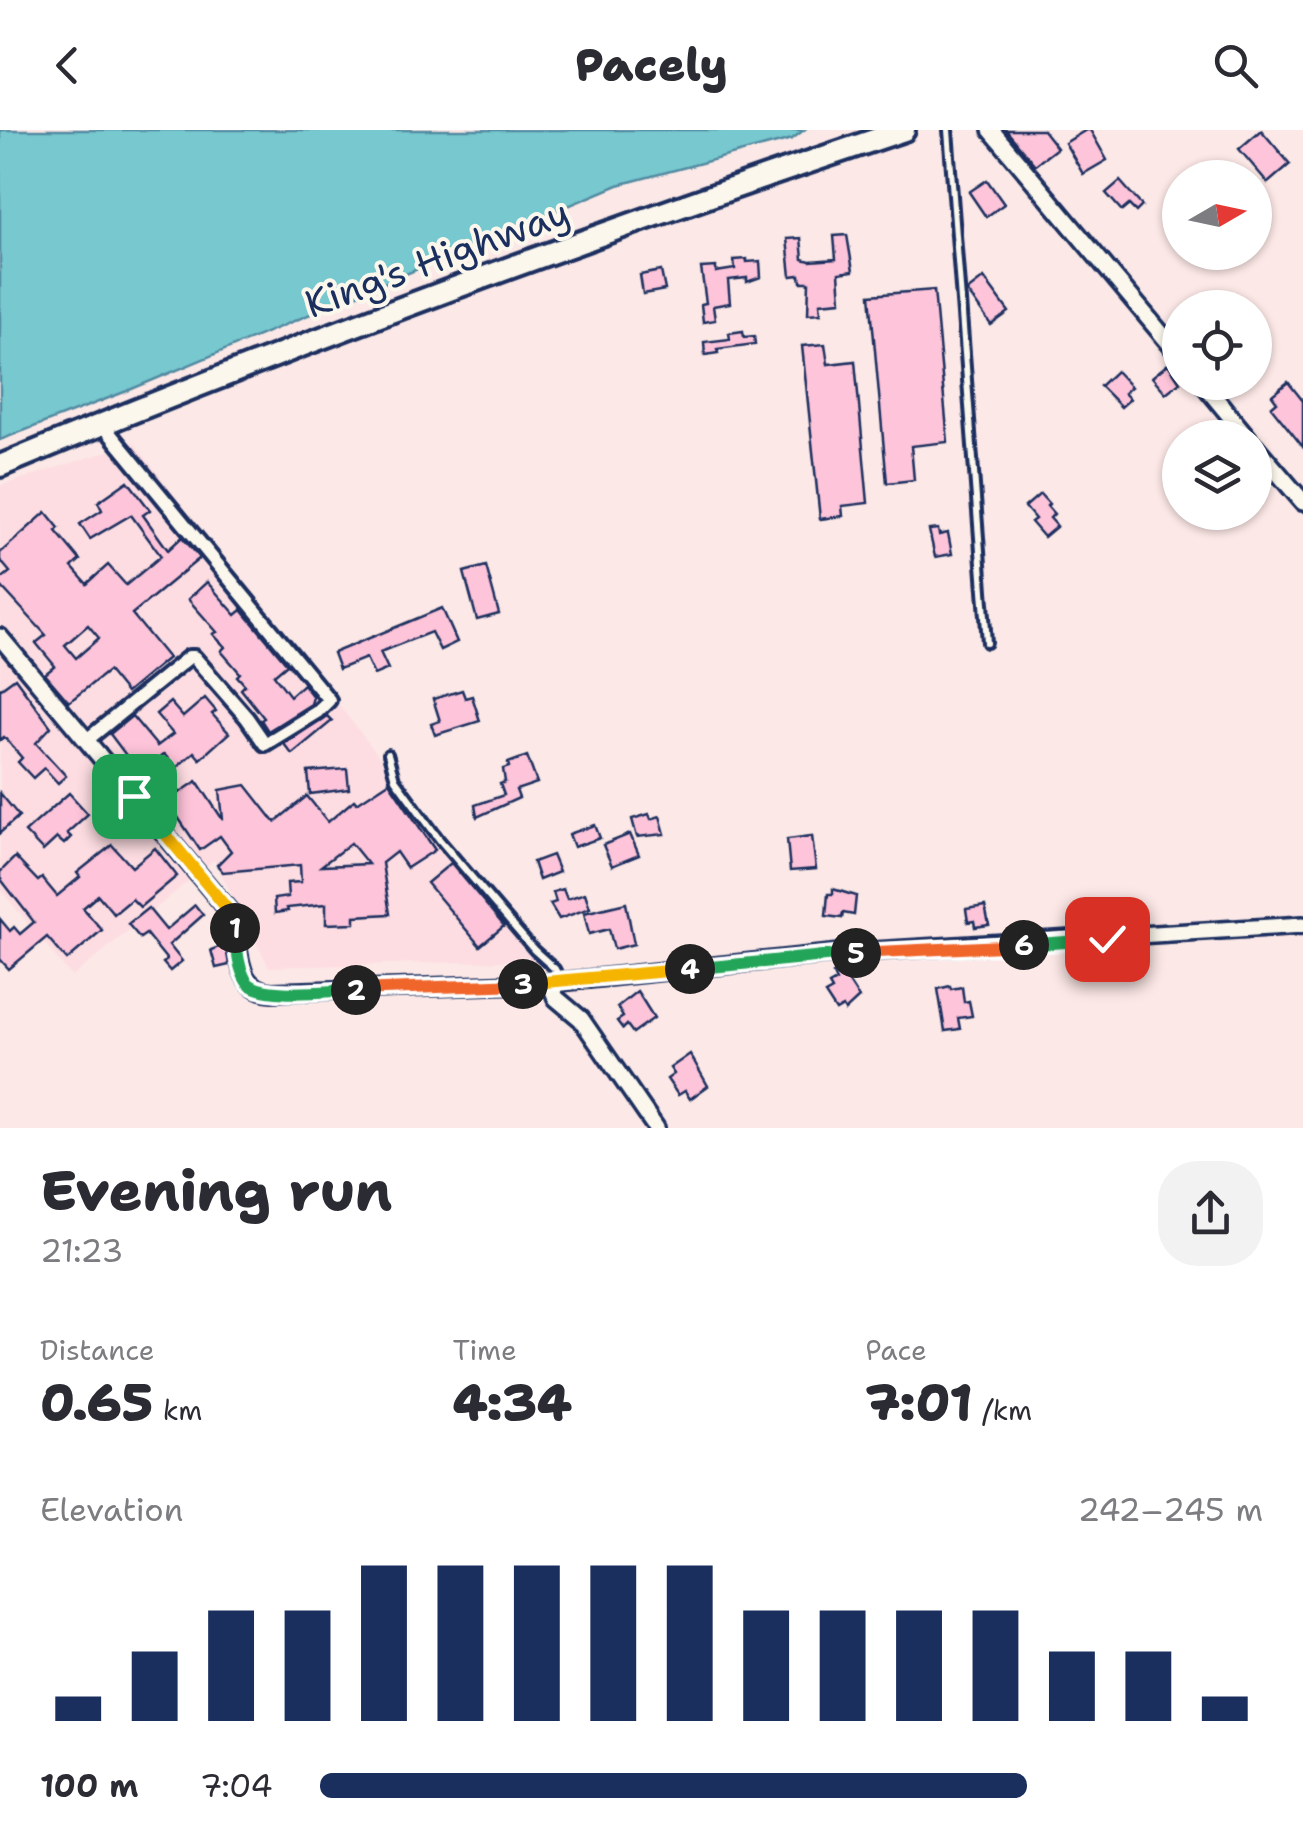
<!DOCTYPE html>
<html lang="en">
<head>
<meta charset="utf-8">
<style>
	:root { --surface:#fff; --page:#f2f2f3; --text:#2b2b33; --muted:#7c7c81; --accent:#1b2f5e }
	body { margin:0; font-family:"Shantell Sans",sans-serif; background:var(--page); color:var(--text); height:100vh; display:flex; flex-direction:column; font-size:38px; white-space:nowrap }
	* { box-sizing:border-box; margin:0 }
	p { font-size:32px; color:var(--muted) }
	.icon { flex:none; width:55px; height:55px; fill:none; stroke:currentColor; stroke-width:2; stroke-linecap:round; stroke-linejoin:round }
	.map { position:relative; height:998px; overflow:hidden }
	.sheet { display:flex; flex-direction:column; background:var(--surface); flex:1 }
	.sheet>* { flex:none }
	.needle { width:65px; rotate:81deg }
	.controls { position:absolute; left:1162px; top:30px; display:grid; gap:20px }
	.controls a { display:grid; place-items:center; width:110px; height:110px; border-radius:50%; background:var(--surface); box-shadow:0 2px 8px #0004; font-size:50px }
	.pin { position:absolute; display:grid; place-items:center; width:85px; height:85px; color:#fff; margin:-42px; border-radius:20px; box-shadow:0 5px 15px #0006 }
	.km { position:absolute; width:50px; height:50px; margin:-25px; border-radius:50%; background:#222; color:#fff; font-size:28px; line-height:50px; text-align:center }
	.round { display:grid; place-items:center; flex:none; width:105px; height:105px; border-radius:40px; background:var(--page) }
	.head { display:flex; align-items:center; justify-content:space-between; height:170px; padding:0 40px }
	h1 { font-size:55px; font-weight:800; line-height:75px }
	.metrics { display:grid; grid-template-columns:repeat(3,1fr); gap:15px; height:170px; padding:10px 40px }
	.metrics div { display:grid; align-content:center }
	.metrics b { font-size:50px; font-weight:800 }
	.metrics small { font-size:28px; font-weight:400 }
	.metrics p { font-size:28px }
	.chart { height:280px; padding:20px 40px }
	.chart p { display:flex; justify-content:space-between }
	.chart svg { width:100%; height:180px; margin-top:10px; stroke:var(--accent); stroke-width:6 }
	ul { padding:0 40px; list-style:none; font-size:32px }
	li { display:grid; grid-template-columns:160px 120px 1fr; align-items:center; height:75px }
	li i { height:25px; border-radius:12px; background:var(--accent) }
	header { display:flex; justify-content:space-between; align-items:center; height:130px; padding:0 40px; background:var(--surface); font-size:45px; font-weight:800 }
	.map>svg:first-child { display:block }
	.built { fill:#fddde2 }
	.water { fill:#77c8cf; stroke:#528ba2; stroke-width:2.5 }
	.building { fill:#fec4d9; stroke:#1b2f5e; stroke-width:2.5; fill-rule:evenodd }
	.lines { fill:none; stroke-linecap:round; stroke-linejoin:round }
	.service-casing { stroke:#1b2f5e; stroke-width:14 }
	.minor-casing { stroke:#1b2f5e; stroke-width:20 }
	.tertiary-casing { stroke:#1b2f5e; stroke-width:22 }
	.trunk-casing { stroke:#1b2f5e; stroke-width:28 }
	.service { stroke:#fbf7ec; stroke-width:6 }
	.minor { stroke:#fbf7ec; stroke-width:12 }
	.tertiary { stroke:#fbf7ec; stroke-width:15 }
	.trunk { stroke:#fbf7ec; stroke-width:20 }
	.split-1-casing { stroke:#fff; stroke-width:20 }
	.split-2-casing { stroke:#fff; stroke-width:20 }
	.split-3-casing { stroke:#fff; stroke-width:20 }
	.split-4-casing { stroke:#fff; stroke-width:20 }
	.split-5-casing { stroke:#fff; stroke-width:20 }
	.split-6-casing { stroke:#fff; stroke-width:20 }
	.split-7-casing { stroke:#fff; stroke-width:20 }
	.split-1 { stroke:#f5b400; stroke-width:12 }
	.split-2 { stroke:#22a559; stroke-width:12 }
	.split-3 { stroke:#f0652b; stroke-width:12 }
	.split-4 { stroke:#f5b400; stroke-width:12 }
	.split-5 { stroke:#22a559; stroke-width:12 }
	.split-6 { stroke:#f0652b; stroke-width:12 }
	.split-7 { stroke:#22a559; stroke-width:12 }
	.labels { text-anchor:middle; dominant-baseline:central; stroke-width:8; stroke-linejoin:round; paint-order:stroke }
	.street-label { font-size:38px; fill:#1b2f5e; stroke:#fbf7ec }
</style>
</head>
<body>
<header><svg class="icon" aria-label="back" viewBox="0 0 24 24"><path d="M15 5l-7 7 7 7"/></svg>Pacely<svg class="icon" aria-label="search" viewBox="0 0 24 24"><circle cx="10" cy="10" r="6"/><path d="M15 15l6 6"/></svg></header>
<div class="map">
<svg width="1303" height="998" viewBox="0 0 1303 998">
	<rect width="100%" height="100%" fill="#fce8e6"/>
	<filter id="ink" filterUnits="userSpaceOnUse"><feTurbulence type="fractalNoise" baseFrequency=".01" numOctaves="2"/><feDisplacementMap in="SourceGraphic" scale="20" xChannelSelector="R" yChannelSelector="G"/><feConvolveMatrix kernelMatrix="1 2 1 2 8 2 1 2 1" color-interpolation-filters="sRGB"/></filter>
	<g filter="url(#ink)">
		<polygon class="built" points="134,313 538,830 269,837 214,730 72,847 0,759 0,356"/>
		<polygon class="water" points="0,0 804,0 792,9 618,55 127,261 0,310"/>
		<g class="building">
			<polygon points="1006,0 1043,0 1057,18 1035,35"/>
			<polygon points="1086,0 1090,0 1107,30 1083,44 1065,13"/>
			<polygon points="1261,0 1290,34 1268,53 1239,19"/>
			<polygon points="987,50 1004,74 986,87 969,62"/>
			<polygon points="1120,51 1142,76 1136,82 1129,75 1122,81 1106,63"/>
			<polygon points="847,105 853,141 839,143 841,171 820,173 821,183 808,184 809,152 801,152 800,145 791,146 787,109 801,108 803,129 810,131 836,129 834,106"/>
			<polygon points="747,129 747,132 760,131 761,147 747,152 747,148 728,150 730,173 713,176 715,190 703,192 701,174 706,173 701,138 716,137 716,142 735,139 734,130"/>
			<polygon points="661,141 665,160 643,164 640,145"/>
			<polygon points="984,148 1009,182 991,195 967,161"/>
			<polygon points="934,160 948,312 911,316 914,350 887,353 870,165"/>
			<polygon points="743,201 744,207 754,206 755,214 717,219 718,223 705,225 704,212 730,209 729,203"/>
			<polygon points="825,214 828,234 855,231 868,373 842,376 843,386 820,389 802,216"/>
			<polygon points="1168,234 1180,252 1166,263 1152,247"/>
			<polygon points="1116,241 1131,257 1124,263 1130,269 1121,277 1100,256"/>
			<polygon points="1288,252 1303,271 1303,317 1271,277 1277,272 1272,265"/>
			<path d="M128,351L150,380L143,385L168,420L182,407L200,428L132,484L168,528L126,563L108,541L69,572L45,544L55,536L36,513L46,505L0,455V450L10,442L0,430V423L46,382L59,398L56,401L80,430L72,437L87,454L108,435L126,455L161,426L131,385L90,409L80,394L102,380L98,372ZM88,495L99,508L76,528L65,515Z"/>
			<polygon points="1040,364 1049,374 1047,376 1054,384 1050,388 1057,396 1044,407 1031,392 1035,389 1025,377"/>
			<polygon points="938,399 939,405 948,403 952,424 935,427 929,400"/>
			<polygon points="486,436 499,484 477,490 464,442"/>
			<polygon points="207,452 236,485 242,480 287,534 274,545 290,566 303,554 313,567 311,574 268,601 261,590 264,588 241,559 245,555 237,546 240,543 221,521 225,517 213,504 217,502 188,469"/>
			<polygon points="442,478 457,512 440,520 431,502 380,522 388,539 374,545 366,528 339,539 333,523"/>
			<polygon points="15,548 51,597 36,613 66,646 58,653 44,638 33,648 18,632 22,628 4,607 0,610 0,559"/>
			<polygon points="462,560 465,568 472,566 480,591 435,605 431,594 440,591 433,569"/>
			<polygon points="205,568 216,581 212,584 229,603 200,629 194,622 176,638 164,624 140,644 110,604 132,586 157,616 173,604 156,584 170,572 183,587"/>
			<polygon points="327,586 332,591 292,624 284,614"/>
			<polygon points="527,626 537,653 516,660 519,668 477,687 475,675 504,665 500,654 505,652 503,639 509,637 508,633"/>
			<polygon points="347,639 349,659 310,664 308,642"/>
			<path d="M197,651L223,690L220,660L246,655L275,692L307,666L328,692L354,670L357,673L389,652L435,720L407,738L396,722L382,733L390,784L355,786V793L326,794V774L287,778L288,781L275,783L274,769L288,767L287,753L301,752L300,735L223,742L217,735L231,721L220,706L200,720L167,671ZM351,713L368,734L321,736Z"/>
			<polygon points="0,663 19,686 0,703"/>
			<polygon points="69,663 88,684 67,703 71,707 64,714 57,708 43,721 25,702"/>
			<polygon points="649,684 651,689 660,686 665,704 637,707 632,689"/>
			<polygon points="595,695 600,708 574,717 569,704"/>
			<polygon points="630,704 639,725 612,736 603,715"/>
			<polygon points="812,706 816,739 790,741 787,709"/>
			<polygon points="112,715 132,737 155,718 177,746 140,777 132,769 114,784 98,765 83,778 102,800 67,830 47,807 9,839 0,829 0,789 10,801 14,797 20,804 34,792 0,748 0,742 15,727 38,751 42,748 57,766 80,747 77,743"/>
			<polygon points="552,725 559,742 539,750 533,732"/>
			<polygon points="451,733 504,796 480,816 427,753"/>
			<polygon points="563,759 567,769 585,763 590,778 559,789 550,774 556,772 553,762"/>
			<polygon points="833,759 856,766 854,785 843,783 842,788 826,786 828,764 833,764"/>
			<polygon points="626,773 634,814 614,819 609,799 589,804 584,783"/>
			<polygon points="195,775 203,785 169,815 182,831 170,841 163,833 167,830 146,804 140,808 128,794 148,778 166,800"/>
			<polygon points="985,776 989,795 975,797 974,791 968,792 966,779"/>
			<polygon points="222,794 229,835 216,838 211,820 219,817 213,796"/>
			<polygon points="841,840 859,868 845,881 843,877 836,881 825,864 832,860 829,855 836,851 833,844"/>
			<polygon points="950,856 951,859 962,857 964,872 969,871 972,886 958,888 960,899 945,901 938,859"/>
			<polygon points="637,861 654,888 633,903 627,895 623,899 617,891 623,887 617,877"/>
			<polygon points="690,924 708,956 690,969 685,961 678,965 667,949 674,944 670,938"/>
		</g>
		<g class="lines">
			<defs>
				<g id="service">
					<polyline points="948,0 987,513"/>
					<polyline points="388,624 395,649 439,709 534,820 555,839 561,851"/>
					<polyline points="113,684 133,666"/>
				</g>
				<polyline id="minor" points="88,609 189,527 194,527 247,588 265,614 317,582 329,570 102,294"/>
				<g id="tertiary">
					<polyline points="991,0 1180,226"/>
					<polyline points="1202,252 1248,308"/>
					<polyline points="1255,316 1303,372"/>
					<path d="M0,507L229,781C243,809 230,860 272,862L550,853L556,868L581,889L656,998"/>
					<polyline points="550,853 841,823 1303,795"/>
				</g>
				<path id="trunk" d="M0,336C297,213 599,102 904,0"/>
			</defs>
			<use href="#service" class="service-casing"/>
			<use href="#minor" class="minor-casing"/>
			<use href="#tertiary" class="tertiary-casing"/>
			<use href="#trunk" class="trunk-casing"/>
			<use href="#service" class="service"/>
			<use href="#minor" class="minor"/>
			<use href="#tertiary" class="tertiary"/>
			<use href="#trunk" class="trunk"/>
		</g>
	</g>
	<g class="lines" filter="url(#ink)">
		<defs>
			<polyline id="split-1" points="134,666 229,781 235,798"/>
			<path id="split-2" d="M235,798C237,815 237,837 247,852C261,870 333,860 356,860"/>
			<polyline id="split-3" points="356,860 523,854"/>
			<polyline id="split-4" points="523,854 690,839"/>
			<polyline id="split-5" points="690,839 856,823"/>
			<polyline id="split-6" points="856,823 1024,815"/>
			<polyline id="split-7" points="1024,815 1107,809"/>
		</defs>
		<use href="#split-1" class="split-1-casing"/>
		<use href="#split-2" class="split-2-casing"/>
		<use href="#split-3" class="split-3-casing"/>
		<use href="#split-4" class="split-4-casing"/>
		<use href="#split-5" class="split-5-casing"/>
		<use href="#split-6" class="split-6-casing"/>
		<use href="#split-7" class="split-7-casing"/>
		<use href="#split-1" class="split-1"/>
		<use href="#split-2" class="split-2"/>
		<use href="#split-3" class="split-3"/>
		<use href="#split-4" class="split-4"/>
		<use href="#split-5" class="split-5"/>
		<use href="#split-6" class="split-6"/>
		<use href="#split-7" class="split-7"/>
	</g>
	<g class="labels">
		<g class="street-label">
			<text transform="translate(437 128) rotate(-20)">King's Highway</text>
		</g>
	</g>
</svg>
<div class="controls">
<a><svg class="needle" viewBox="-14 -14 28 28"><path d="M0-13l5 13h-10z" fill="#e53935"/><path d="M0 13l5-13h-10z" fill="#7c7c81"/></svg></a>
<a><svg class="icon" aria-label="locate" viewBox="0 0 24 24"><circle cx="12" cy="12" r="6"/><path d="M12 2v4M12 18v4M2 12h4M18 12h4"/></svg></a>
<a><svg class="icon" aria-label="layers" viewBox="0 0 24 24"><path d="M12 4l9 5-9 5-9-5zM3 14l9 5 9-5"/></svg></a>
</div>
<div class="pin" style="left:134px;top:666px;background:#1e9e55"><svg class="icon" aria-label="arrive" viewBox="0 0 24 24"><path d="M6 21V4h12l-3 4 3 4H6"/></svg></div>
<div class="pin" style="left:1107px;top:809px;background:#d93025"><svg class="icon" aria-label="check" viewBox="0 0 24 24"><path d="M5 12l5 5 9-10"/></svg></div>
<b class="km" style="left:235px;top:798px">1</b>
<b class="km" style="left:356px;top:860px">2</b>
<b class="km" style="left:523px;top:854px">3</b>
<b class="km" style="left:690px;top:839px">4</b>
<b class="km" style="left:856px;top:823px">5</b>
<b class="km" style="left:1024px;top:815px">6</b>
</div>
<section class="sheet">
<div class="head"><div><h1>Evening run</h1><p>21:23</p></div><a class="round"><svg class="icon" aria-label="share" viewBox="0 0 24 24"><path d="M12 15V3M7 8l5-5 5 5M5 13v7h14v-7"/></svg></a></div>
<div class="metrics">
<div><p>Distance</p><b>0.65<small> km</small></b></div>
<div><p>Time</p><b>4:34</b></div>
<div><p>Pace</p><b>7:01<small> /km</small></b></div>
</div>
<div class="chart"><p><span>Elevation</span>242–245 m</p>
<svg viewBox="0 0 160 44" preserveAspectRatio="none"><path d="M5 44V38M15 44V27M25 44V17M35 44V17M45 44V6M55 44V6M65 44V6M75 44V6M85 44V6M95 44V17M105 44V17M115 44V17M125 44V17M135 44V27M145 44V27M155 44V38"/></svg>
</div>
<ul>
<li><b>100 m</b>7:04<i style="width:75%"></i></li>
</ul>
</section>
</body>
</html>
